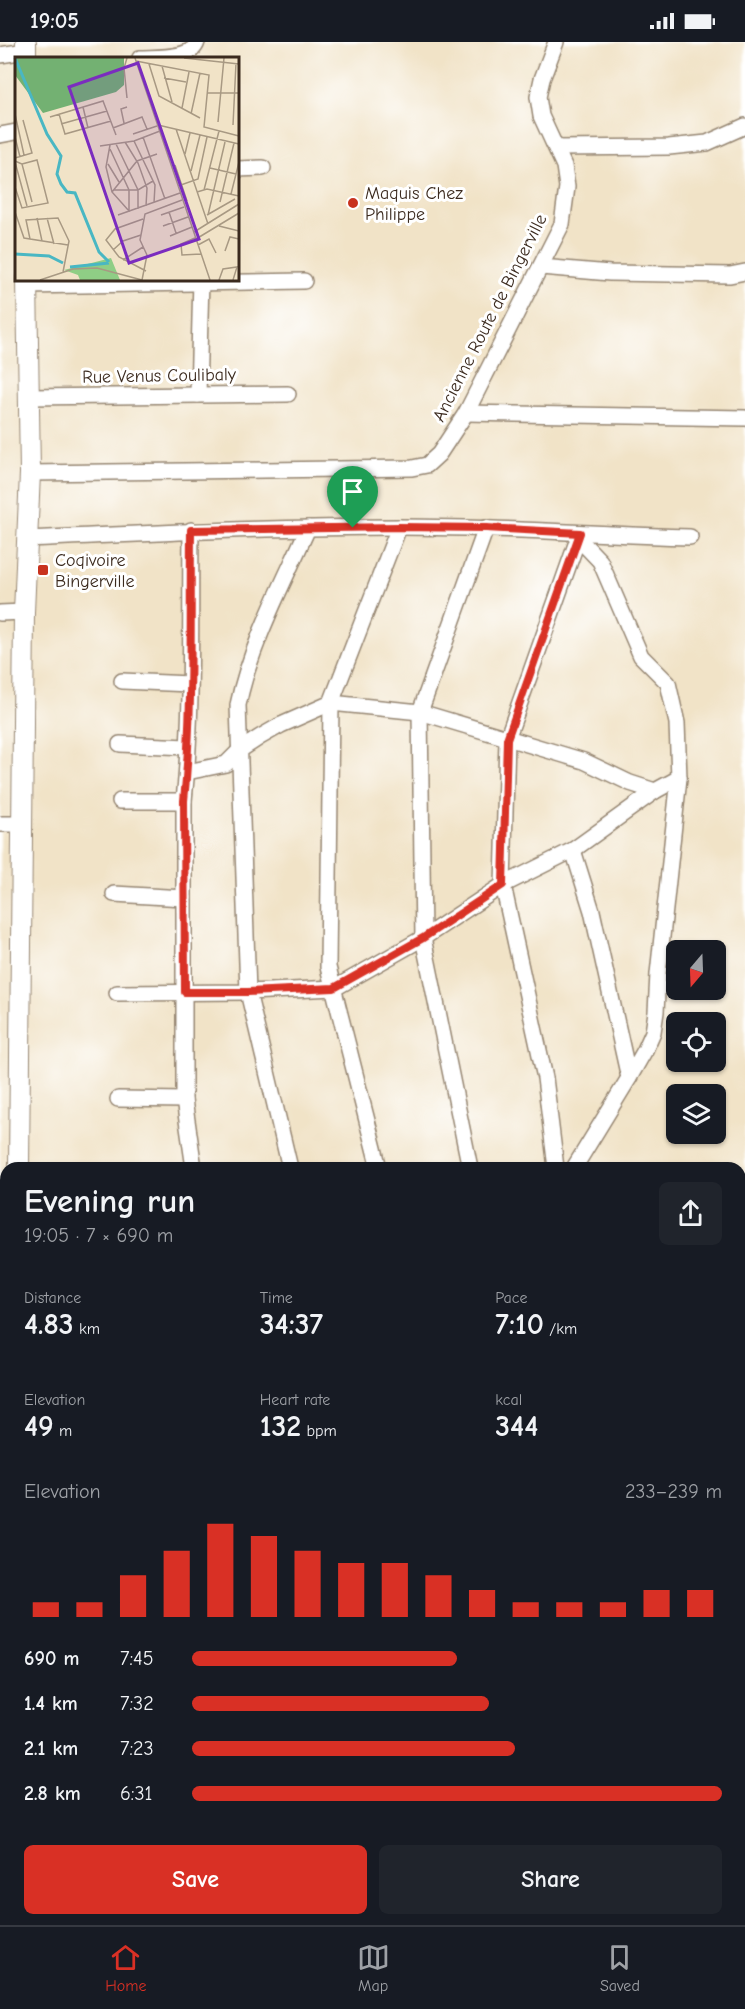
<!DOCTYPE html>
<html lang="en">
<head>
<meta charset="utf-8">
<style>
	:root { --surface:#171b24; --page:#20242c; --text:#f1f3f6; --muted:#9ea1a6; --line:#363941; --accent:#d93025 }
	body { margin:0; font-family:"Comic Neue",sans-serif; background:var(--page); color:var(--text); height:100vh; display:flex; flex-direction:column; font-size:22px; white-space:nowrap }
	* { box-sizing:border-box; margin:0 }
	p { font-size:20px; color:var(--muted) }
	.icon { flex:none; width:33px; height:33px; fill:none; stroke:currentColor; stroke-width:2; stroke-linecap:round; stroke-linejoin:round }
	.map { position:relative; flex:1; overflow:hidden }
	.drawer { position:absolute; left:0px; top:1120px; width:746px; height:764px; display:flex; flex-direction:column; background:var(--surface); border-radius:18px 18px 0 0; box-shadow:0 2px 4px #0004 }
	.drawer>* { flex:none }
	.needle { width:39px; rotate:199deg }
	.buttons { position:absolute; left:666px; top:898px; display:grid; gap:12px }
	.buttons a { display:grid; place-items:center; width:60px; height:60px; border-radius:9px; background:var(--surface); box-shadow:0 2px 4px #0004; font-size:30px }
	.pin { position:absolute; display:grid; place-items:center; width:51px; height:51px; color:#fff; margin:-62px -26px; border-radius:50% 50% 50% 0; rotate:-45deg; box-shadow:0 0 6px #0007 }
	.pin .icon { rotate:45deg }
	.round { display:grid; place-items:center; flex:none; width:63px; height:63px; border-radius:9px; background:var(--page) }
	.headline { display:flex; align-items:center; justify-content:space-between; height:102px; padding:0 24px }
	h1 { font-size:33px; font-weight:700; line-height:45px }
	.figures { display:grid; grid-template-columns:repeat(3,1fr); gap:9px; height:102px; padding:6px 24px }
	.figures div { display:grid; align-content:center }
	.figures b { font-size:30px; font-weight:700 }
	.figures small { font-size:16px; font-weight:400 }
	.figures p { font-size:16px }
	.chart { height:168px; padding:12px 24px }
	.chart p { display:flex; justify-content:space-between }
	.chart svg { width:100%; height:108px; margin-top:6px; stroke:var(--accent); stroke-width:6 }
	.cta { display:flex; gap:12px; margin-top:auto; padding:12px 24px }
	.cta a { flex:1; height:69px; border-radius:9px; background:var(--accent); color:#fff; font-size:24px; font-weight:700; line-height:69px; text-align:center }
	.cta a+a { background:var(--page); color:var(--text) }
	ul { padding:0 24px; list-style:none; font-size:20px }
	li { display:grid; grid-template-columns:96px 72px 1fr; align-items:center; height:45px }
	li i { height:15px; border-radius:8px; background:var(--accent) }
	.status { display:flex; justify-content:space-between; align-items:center; height:42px; padding:0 30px; background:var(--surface); direction:ltr }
	.status svg { height:16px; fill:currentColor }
	.tabs { display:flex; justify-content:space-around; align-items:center; height:84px; border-top:2px solid var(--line); background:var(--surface); font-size:16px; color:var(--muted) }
	.tabs a { display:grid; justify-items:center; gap:3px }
	.tabs .active { color:var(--accent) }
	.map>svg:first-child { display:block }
	.forest { fill:#73b172; stroke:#576e48; stroke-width:1.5 }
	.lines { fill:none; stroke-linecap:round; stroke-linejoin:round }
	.minor-casing { stroke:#968672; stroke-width:18 }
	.major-casing { stroke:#968672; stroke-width:22 }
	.minor { stroke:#fff; stroke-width:15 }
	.major { stroke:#fff; stroke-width:20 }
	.route-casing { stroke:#fff; stroke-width:12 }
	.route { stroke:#d93025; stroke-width:8 }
	.poi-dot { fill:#c8321e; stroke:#fff; stroke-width:2 }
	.labels { text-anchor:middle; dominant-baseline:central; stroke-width:6; stroke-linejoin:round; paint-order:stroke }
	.poi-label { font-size:18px; fill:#3b2a1e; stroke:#fff; text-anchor:start }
	.street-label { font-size:18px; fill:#3b2a1e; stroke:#fff }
	.inset-river { fill:none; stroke:#49b7c3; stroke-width:3 }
	.inset-road { fill:none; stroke:#a89983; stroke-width:1.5 }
	.view { fill:#7b2cbf; fill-opacity:0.15; stroke:#7b2cbf; stroke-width:3 }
	.inset-edge { fill:none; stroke:#3b2a1e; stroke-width:3 }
</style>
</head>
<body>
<div class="status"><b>19:05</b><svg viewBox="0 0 49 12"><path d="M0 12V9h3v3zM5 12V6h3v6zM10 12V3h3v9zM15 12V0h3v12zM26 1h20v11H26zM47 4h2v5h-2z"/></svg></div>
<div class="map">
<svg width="745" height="1883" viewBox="0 0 745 1883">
	<rect width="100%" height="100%" fill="#fff"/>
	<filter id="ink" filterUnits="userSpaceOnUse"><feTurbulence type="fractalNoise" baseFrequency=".0167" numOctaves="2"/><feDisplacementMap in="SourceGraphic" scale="12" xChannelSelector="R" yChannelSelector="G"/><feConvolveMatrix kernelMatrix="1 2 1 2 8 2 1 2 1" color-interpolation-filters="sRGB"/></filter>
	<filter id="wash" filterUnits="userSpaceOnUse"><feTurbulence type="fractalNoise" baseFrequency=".008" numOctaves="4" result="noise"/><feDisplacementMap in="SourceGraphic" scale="24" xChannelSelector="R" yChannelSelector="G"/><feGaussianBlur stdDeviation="1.35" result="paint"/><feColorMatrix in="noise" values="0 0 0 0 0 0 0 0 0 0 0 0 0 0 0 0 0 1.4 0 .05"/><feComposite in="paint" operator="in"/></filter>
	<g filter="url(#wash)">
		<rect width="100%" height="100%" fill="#f1e3c7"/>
		<polygon class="forest" points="740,1708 745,1708 745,1883 158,1883 159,1878 740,1878"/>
	</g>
	<g filter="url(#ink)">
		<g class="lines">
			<defs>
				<g id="minor">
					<polyline points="0,13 26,9"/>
					<path d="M140,16C156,15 192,18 197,0"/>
					<polyline points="0,93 16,90"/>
					<polyline points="556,106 669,105 707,101 745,84"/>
					<polyline points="237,127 263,126"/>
					<polyline points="541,225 610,231 730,233 745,230"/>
					<polyline points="27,244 304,239"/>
					<polyline points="198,353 201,237"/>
					<polyline points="29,355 288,352"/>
					<polyline points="466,371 745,376"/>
					<polyline points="30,431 412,426 427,423 439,412 466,371 562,182 567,145 564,124 541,74 538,55 542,37 556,0"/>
					<path d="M191,488C190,578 193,670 184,759V1058L194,1126"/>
					<path d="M26,497C151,491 275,485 399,485C496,485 593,492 690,495"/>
					<polyline points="0,571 24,570"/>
					<polyline points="122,639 190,642"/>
					<polyline points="120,702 187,705"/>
					<polyline points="187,730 226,722 240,708 260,695 281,683 331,661 420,670 584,719 630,741 655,749"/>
					<polyline points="120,759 184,759"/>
					<polyline points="0,782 22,782"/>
					<polyline points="573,808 592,869 629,1036"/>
					<polyline points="114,852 184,856"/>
					<polyline points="117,951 248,950 335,946 423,896 503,843 573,808 655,749 679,736"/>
					<polyline points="118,1057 184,1058"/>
					<path d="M290,1126L248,950L238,663C250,604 283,542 308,486"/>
					<polyline points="379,1126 328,925 331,661 399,485"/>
					<polyline points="470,1126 423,896 420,670 486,486"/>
					<polyline points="556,1126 545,1036 503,843 507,697 580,491"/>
					<polyline points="574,1126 629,1036 645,1008 653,990 656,970 658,932 679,736 677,681 668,641 641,614 600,519 578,496"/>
					<polyline points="0,1215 6,1219"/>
					<polyline points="740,1428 745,1428"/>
					<polyline points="740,1541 745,1541"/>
					<polyline points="740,1647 745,1648"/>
					<polyline points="156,1883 158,1878"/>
				</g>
				<g id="major">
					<polyline points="26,16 26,0"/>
					<polyline points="19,1126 24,570 30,431 27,237"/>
					<polyline points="11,1878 11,1883"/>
				</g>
			</defs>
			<use href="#minor" class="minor-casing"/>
			<use href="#major" class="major-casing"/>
			<use href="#minor" class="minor"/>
			<use href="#major" class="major"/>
		</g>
	</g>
	<g class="lines" filter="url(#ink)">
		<defs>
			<path id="route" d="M399,485L486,486L580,491L507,697L503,843L423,896L334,946L248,950H185L184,759C193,670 190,578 191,488Z"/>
		</defs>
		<use href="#route" class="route-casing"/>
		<use href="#route" class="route"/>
	</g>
	<g class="poi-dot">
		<circle cx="353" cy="161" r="6"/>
		<rect x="37" y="522" width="12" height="12" rx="3"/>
	</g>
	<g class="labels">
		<g class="poi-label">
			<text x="365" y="151">Maquis Chez<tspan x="365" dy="21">Philippe</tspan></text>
			<text x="55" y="518">Coqivoire<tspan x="55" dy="21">Bingerville</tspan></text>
		</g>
		<g class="street-label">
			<text transform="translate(490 276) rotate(-63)">Ancienne Route de Bingerville</text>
			<text transform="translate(159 334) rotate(-1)">Rue Venus Coulibaly</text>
		</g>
	</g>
	<g transform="translate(15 15)">
		<rect width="224" height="224" fill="#f1e3c7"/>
		<path d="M96,201L105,223H65L63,218L49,213Z" fill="#8fce85"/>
		<path d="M0,1H109V28L101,35L28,56L0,18Z" fill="#73b172"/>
		<path class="inset-river" d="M0,1L32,77L46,99L42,117L46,127L52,135L60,136L84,195L94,205M0,197L34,199L48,206M55,210L94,206"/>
		<path class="inset-road" d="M112,1L109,11L112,41M120,1L195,223M169,1L224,7M121,4L194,18L189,70L224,79M134,7L144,39L185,61M147,9L157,45M149,21L171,25M192,36H224M68,50L73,71M167,51L174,15M0,57L9,98M44,57L50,77L96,64M176,57L185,16M35,60L88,44L101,78M203,65L209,1M109,66L106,52L112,50M46,67L92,54M143,68L224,87M218,68L221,6M98,71L127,60L132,72M161,72L193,167M118,77L142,69M0,80L5,100M128,80L150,142M119,84L140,128L139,146M110,85L123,106L132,131L131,149M101,87L123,133V152M95,88L91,110L97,135L114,154M85,89L119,84L145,74M95,92L114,133V155M170,97L175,76M0,101L17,96L8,63M0,104L7,107L17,145M0,105L12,149M93,107L104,125M160,108L172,144M195,111L221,117M176,114L185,78M163,129L183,122L192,80M0,130L7,151L33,146L22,103L7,107M99,133H123L138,124M189,133L204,74M97,135L122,104L142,97M182,135L192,132L224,139M216,137L224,105M205,145L219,86M0,155L9,181L53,188M154,155L161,176M103,158L165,136M146,158L169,150M192,158L220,142M193,158L210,85M22,161L27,184M32,161L39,187M128,162L100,172L91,183L104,200L131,214M148,169L173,160M204,169L224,174M179,175L224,147M155,179L177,170M180,181L166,187L167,198L186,197M15,182L11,163L43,161L54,184L48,215M181,182L224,156M183,188L194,182L201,196M98,193L108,184L126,178M210,194L215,180L224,182M108,203L128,190M25,223L58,212L82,211L127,223M127,223L132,198L125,183L130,157L167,143M204,223L208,212L222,210L218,223"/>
		<path class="view" d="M123,6L184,182L114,206L54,30Z"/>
		<rect width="224" height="224" class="inset-edge"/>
	</g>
</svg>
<div class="buttons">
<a><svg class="needle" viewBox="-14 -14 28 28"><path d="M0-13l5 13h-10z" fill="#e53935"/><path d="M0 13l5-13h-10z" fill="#9ea1a6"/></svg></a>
<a><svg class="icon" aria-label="locate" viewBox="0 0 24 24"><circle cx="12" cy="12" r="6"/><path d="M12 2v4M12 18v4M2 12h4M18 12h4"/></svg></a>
<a><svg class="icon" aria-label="layers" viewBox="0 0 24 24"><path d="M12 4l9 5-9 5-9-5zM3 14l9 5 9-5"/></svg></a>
</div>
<div class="pin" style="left:353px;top:486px;background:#1e9e55"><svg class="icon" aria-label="arrive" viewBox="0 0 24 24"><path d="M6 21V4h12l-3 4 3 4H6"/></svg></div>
<section class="drawer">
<div class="headline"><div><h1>Evening run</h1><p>19:05 · 7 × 690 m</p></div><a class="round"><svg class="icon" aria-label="share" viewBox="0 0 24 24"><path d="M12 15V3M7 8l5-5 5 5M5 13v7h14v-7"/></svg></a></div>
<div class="figures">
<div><p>Distance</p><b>4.83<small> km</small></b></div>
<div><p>Time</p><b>34:37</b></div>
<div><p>Pace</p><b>7:10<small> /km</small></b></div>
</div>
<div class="figures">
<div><p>Elevation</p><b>49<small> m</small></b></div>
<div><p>Heart rate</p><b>132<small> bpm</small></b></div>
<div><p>kcal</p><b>344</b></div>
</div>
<div class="chart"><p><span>Elevation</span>233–239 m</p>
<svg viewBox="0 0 160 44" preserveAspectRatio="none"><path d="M5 44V38M15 44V38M25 44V27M35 44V17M45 44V6M55 44V11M65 44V17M75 44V22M85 44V22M95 44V27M105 44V33M115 44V38M125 44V38M135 44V38M145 44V33M155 44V33"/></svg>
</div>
<ul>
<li><b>690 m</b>7:45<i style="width:50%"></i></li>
<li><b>1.4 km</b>7:32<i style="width:56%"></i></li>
<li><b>2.1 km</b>7:23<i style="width:61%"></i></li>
<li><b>2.8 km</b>6:31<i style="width:100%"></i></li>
</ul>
<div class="cta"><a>Save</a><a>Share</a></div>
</section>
</div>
<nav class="tabs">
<a class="active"><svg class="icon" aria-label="home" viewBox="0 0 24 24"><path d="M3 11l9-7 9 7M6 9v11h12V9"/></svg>Home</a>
<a><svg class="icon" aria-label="map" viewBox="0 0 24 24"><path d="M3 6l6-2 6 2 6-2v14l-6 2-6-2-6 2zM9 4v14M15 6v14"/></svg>Map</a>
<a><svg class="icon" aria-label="saved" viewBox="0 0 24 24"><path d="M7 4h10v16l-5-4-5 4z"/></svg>Saved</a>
</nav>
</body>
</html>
